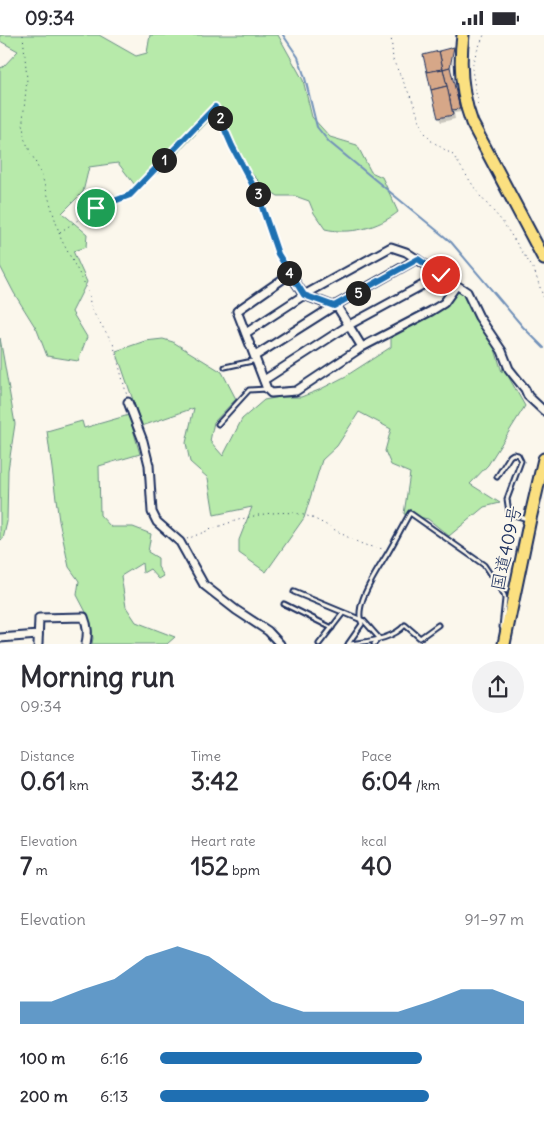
<!DOCTYPE html>
<html lang="en">
<head>
<meta charset="utf-8">
<style>
	:root { --surface:#fff; --page:#f2f2f3; --text:#2b2b33; --muted:#7c7c81; --accent:#1f6fb2 }
	body { margin:0; font-family:Delius,"Klee One",sans-serif; background:var(--page); color:var(--text); height:100vh; display:flex; flex-direction:column; font-size:19px; white-space:nowrap }
	* { box-sizing:border-box; margin:0 }
	p { font-size:16px; color:var(--muted) }
	.icon { flex:none; width:28px; height:28px; fill:none; stroke:currentColor; stroke-width:2; stroke-linecap:round; stroke-linejoin:round }
	.map { position:relative; height:609px; overflow:hidden }
	.sheet { display:flex; flex-direction:column; background:var(--surface); flex:1 }
	.sheet>* { flex:none }
	.pin { position:absolute; display:grid; place-items:center; width:42px; height:42px; color:#fff; margin:-21px; border:2px solid #fff; border-radius:50%; box-shadow:0 1px 5px #0007 }
	.km { position:absolute; width:25px; height:25px; margin:-12px; border-radius:50%; background:#222; color:#fff; font-size:14px; line-height:25px; text-align:center }
	.round { display:grid; place-items:center; flex:none; width:52px; height:52px; border-radius:26px; background:var(--page) }
	.headline { display:flex; align-items:center; justify-content:space-between; height:85px; padding:0 20px }
	h1 { font-size:28px; font-weight:800; line-height:38px }
	.stats { display:grid; grid-template-columns:repeat(3,1fr); gap:8px; height:85px; padding:5px 20px }
	.stats div { display:grid; align-content:center }
	.stats b { font-size:25px; font-weight:800 }
	.stats small { font-size:14px; font-weight:400 }
	.stats p { font-size:14px }
	.chart { height:140px; padding:10px 20px }
	.chart p { display:flex; justify-content:space-between }
	.chart svg { width:100%; height:90px; margin-top:5px; fill:var(--accent); opacity:.7 }
	ul { padding:0 20px; list-style:none; font-size:16px }
	li { display:grid; grid-template-columns:80px 60px 1fr; align-items:center; height:38px }
	li i { height:12px; border-radius:6px; background:var(--accent) }
	.status { display:flex; justify-content:space-between; align-items:center; height:35px; padding:0 25px; background:var(--surface); direction:ltr }
	.status svg { height:14px; fill:currentColor }
	.map>svg:first-child { display:block }
	.green { fill:#b7eaaa; stroke:#698c84 }
	.shadow { fill:#0003 }
	.lines { fill:none; stroke-linecap:round; stroke-linejoin:round }
	.stream { stroke:#7191b9; stroke-width:2 }
	.building { fill:#d6a788; stroke:#1b2f5e }
	.service-casing { stroke:#1b2f5e; stroke-width:7 }
	.minor-casing { stroke:#1b2f5e; stroke-width:11 }
	.trunk-casing { stroke:#1b2f5e; stroke-width:15 }
	.path { stroke:#1b2f5e; stroke-width:1; stroke-dasharray:1 4; stroke-linecap:butt }
	.service { stroke:#fbf7ec; stroke-width:3 }
	.minor { stroke:#fbf7ec; stroke-width:7 }
	.trunk { stroke:#fbe080; stroke-width:11 }
	.route-casing { stroke:#fff; stroke-width:10 }
	.route { stroke:#1f6fb2; stroke-width:6 }
	.labels { text-anchor:middle; dominant-baseline:central; stroke-width:4; stroke-linejoin:round; paint-order:stroke }
	.street-label { font-size:18px; fill:#1b2f5e; stroke:#fbf7ec }
</style>
</head>
<body>
<div class="status"><b>09:34</b><svg viewBox="0 0 49 12"><path d="M0 12V9h3v3zM5 12V6h3v6zM10 12V3h3v9zM15 12V0h3v12zM26 1h20v11H26zM47 4h2v5h-2z"/></svg></div>
<div class="map">
<svg width="544" height="609" viewBox="0 0 544 609">
	<rect width="100%" height="100%" fill="#fbf7ec"/>
	<filter id="ink" filterUnits="userSpaceOnUse"><feTurbulence type="fractalNoise" baseFrequency=".02" numOctaves="2"/><feDisplacementMap in="SourceGraphic" scale="10" xChannelSelector="R" yChannelSelector="G"/><feConvolveMatrix kernelMatrix="1 2 1 2 8 2 1 2 1" color-interpolation-filters="sRGB"/></filter>
	<g filter="url(#ink)">
		<g class="green">
			<path d="M0,0H99L136,21L147,18L150,0H278L303,45L312,82L330,102L357,110L371,137L382,142L398,177C378,193 350,200 325,194L314,178L309,166L295,161H278L267,154L247,134L229,107L222,72L159,137L135,150L118,128L89,132L83,157L62,178L87,199L86,212L73,216L87,247L72,277L87,302L78,326L47,321L37,295L14,258L0,231V33L3,32L18,16L0,6Z"/>
			<polygon points="456,250 464,256 478,285 495,314 502,337 503,332 525,371 488,430 470,449 500,468 484,472 449,501 428,484 404,479 410,438 391,430 385,416 391,394 359,377 337,411 322,425 304,483 266,537 239,518 239,505 252,472 214,480 208,443 190,427 186,408 194,373 142,391 116,316 145,306 163,304 173,307 222,337 236,364 214,387 210,406 223,421 242,384 264,365 280,362 301,362 319,355 346,341 391,312 391,295 435,273 445,258"/>
			<polygon points="0,303 15,389 8,435 7,487 3,504 0,505"/>
			<polygon points="129,380 140,419 99,431 100,480 111,492 133,492 151,499 148,517 158,523 158,532 164,541 159,544 150,534 143,538 142,528 121,541 126,572 136,587 175,602 167,609 92,609 93,603 88,581 77,560 79,546 69,532 59,486 47,396 82,386 84,393"/>
		</g>
		<polygon class="shadow" points="453,14 455,16 452,16 448,38 450,38 455,16 451,36 461,77 454,78 455,84 441,87 439,83 425,21"/>
		<g class="lines">
			<polyline class="stream" points="283,0 298,22 305,43 317,92 329,107 451,207 523,292 544,313"/>
		</g>
		<g class="building">
			<polygon points="454,12 450,32 443,34 439,16"/>
			<polygon points="439,16 443,34 427,37 423,20"/>
			<polygon points="450,32 460,74 452,75 443,34"/>
			<polygon points="443,34 447,51 431,55 427,37"/>
			<polygon points="447,51 453,80 438,83 431,55"/>
		</g>
		<g class="lines">
			<defs>
				<g id="service">
					<polyline points="225,332 257,325"/>
					<polyline points="218,389 249,355 267,354"/>
					<polyline points="497,442 510,421 513,419 518,420 521,426 507,464 509,477 511,479 527,484"/>
					<polyline points="294,557 364,586 379,603 374,609"/>
					<polyline points="284,569 332,593"/>
					<polyline points="319,609 343,578"/>
					<path d="M348,609L362,589C352,570 380,532 389,516C396,504 403,490 410,478L484,530L504,560L505,564L502,592L503,594"/>
					<path d="M350,609C368,606 392,605 405,590L420,603L438,590"/>
				</g>
				<g id="minor">
					<polyline points="246,298 304,260 391,212 406,217 467,257 479,282 502,316 509,334 525,354 528,361 544,376"/>
					<polyline points="362,312 338,273 304,260 290,239 237,276 267,354 271,358 296,356 362,312 431,276 444,268 456,251"/>
					<polyline points="255,321 334,271 417,224"/>
					<polyline points="264,345 349,290 441,240"/>
					<polyline points="128,367 143,406 149,430 152,477 157,487 180,507 204,550 236,575 268,596 280,609"/>
					<polyline points="0,603 38,600"/>
					<path d="M38,609L39,583L84,582C88,592 88,599 86,609"/>
				</g>
				<g id="trunk">
					<path d="M463,0C459,31 461,59 472,88L544,224"/>
					<polyline points="504,609 530,484 544,424"/>
				</g>
			</defs>
			<use href="#service" class="service-casing"/>
			<use href="#minor" class="minor-casing"/>
			<use href="#trunk" class="trunk-casing"/>
			<g class="path">
				<polyline points="23,0 27,44 23,85 24,103 42,141 61,204 88,255 91,274 113,308 127,361"/>
				<polyline points="391,0 393,25 413,67 423,95 430,105 453,120 480,161 502,186 534,235 544,264"/>
				<polyline points="478,69 472,35 474,23 484,0"/>
				<polyline points="60,197 96,173 130,160 215,72 233,111 258,160 278,219 286,233"/>
				<path d="M187,504C221,490 273,468 310,482C329,490 346,503 365,510C371,512 378,513 384,514"/>
			</g>
			<use href="#service" class="service"/>
			<use href="#minor" class="minor"/>
			<use href="#trunk" class="trunk"/>
		</g>
	</g>
	<g class="lines" filter="url(#ink)">
		<defs>
			<polyline id="route" points="96,173 130,160 215,72 232,111 258,160 278,219 304,260 334,271 418,224 441,240"/>
		</defs>
		<use href="#route" class="route-casing"/>
		<use href="#route" class="route"/>
	</g>
	<g class="labels">
		<g class="street-label">
			<text transform="translate(506 513) rotate(-78)">国道409号</text>
		</g>
	</g>
</svg>
<div class="pin" style="left:96px;top:173px;background:#1e9e55"><svg class="icon" aria-label="arrive" viewBox="0 0 24 24"><path d="M6 21V4h12l-3 4 3 4H6"/></svg></div>
<div class="pin" style="left:441px;top:240px;background:#d93025"><svg class="icon" aria-label="check" viewBox="0 0 24 24"><path d="M5 12l5 5 9-10"/></svg></div>
<b class="km" style="left:164px;top:125px">1</b>
<b class="km" style="left:220px;top:83px">2</b>
<b class="km" style="left:258px;top:159px">3</b>
<b class="km" style="left:289px;top:238px">4</b>
<b class="km" style="left:358px;top:258px">5</b>
</div>
<section class="sheet">
<div class="headline"><div><h1>Morning run</h1><p>09:34</p></div><a class="round"><svg class="icon" aria-label="share" viewBox="0 0 24 24"><path d="M12 15V3M7 8l5-5 5 5M5 13v7h14v-7"/></svg></a></div>
<div class="stats">
<div><p>Distance</p><b>0.61<small> km</small></b></div>
<div><p>Time</p><b>3:42</b></div>
<div><p>Pace</p><b>6:04<small> /km</small></b></div>
</div>
<div class="stats">
<div><p>Elevation</p><b>7<small> m</small></b></div>
<div><p>Heart rate</p><b>152<small> bpm</small></b></div>
<div><p>kcal</p><b>40</b></div>
</div>
<div class="chart"><p><span>Elevation</span>91–97 m</p>
<svg viewBox="0 0 160 44" preserveAspectRatio="none"><path d="M0 44V33L10 33L20 27L30 22L40 11L50 6L60 11L70 22L80 33L90 38L100 38L110 38L120 38L130 33L140 27L150 27L160 33V44z"/></svg>
</div>
<ul>
<li><b>100 m</b>6:16<i style="width:72%"></i></li>
<li><b>200 m</b>6:13<i style="width:74%"></i></li>
</ul>
</section>
</body>
</html>
